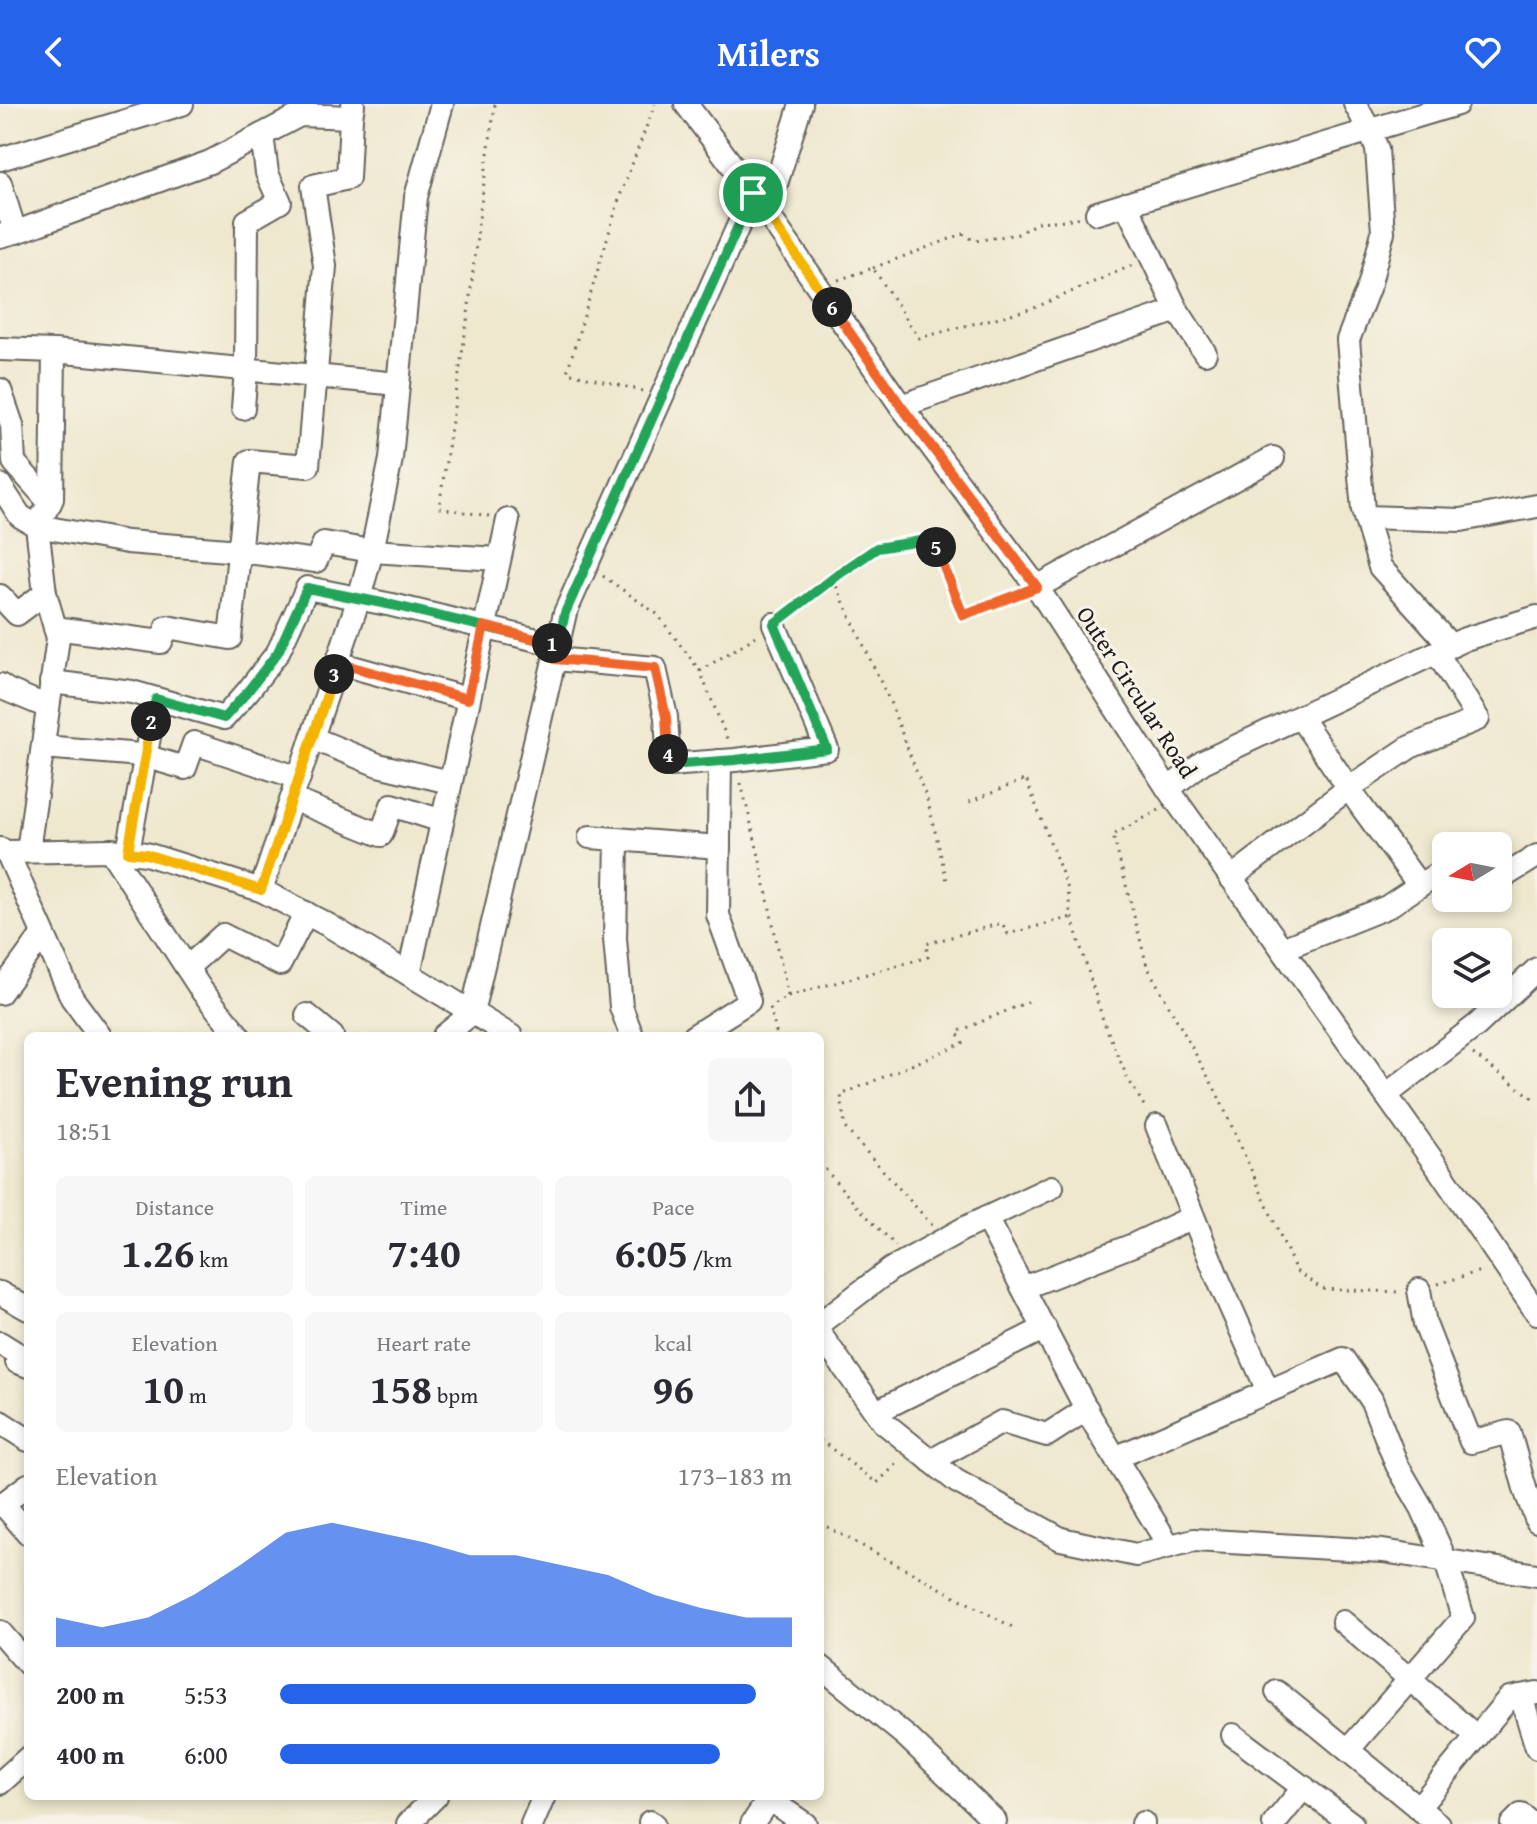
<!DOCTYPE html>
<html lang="en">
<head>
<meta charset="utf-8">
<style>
	:root { --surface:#fff; --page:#f7f7f7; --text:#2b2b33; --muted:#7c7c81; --accent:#2563eb }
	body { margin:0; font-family:"Gentium Book Plus",serif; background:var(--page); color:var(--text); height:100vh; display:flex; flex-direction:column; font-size:30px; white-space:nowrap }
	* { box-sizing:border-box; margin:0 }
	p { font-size:26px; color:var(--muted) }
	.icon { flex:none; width:44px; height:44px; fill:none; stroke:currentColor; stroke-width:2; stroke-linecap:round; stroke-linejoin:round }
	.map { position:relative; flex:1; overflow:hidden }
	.drawer { position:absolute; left:24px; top:928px; width:800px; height:768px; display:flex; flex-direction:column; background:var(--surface); border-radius:12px; box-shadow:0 4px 12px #0003 }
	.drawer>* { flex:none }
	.needle { width:52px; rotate:260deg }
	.tools { position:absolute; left:1432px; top:728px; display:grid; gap:16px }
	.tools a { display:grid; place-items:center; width:80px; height:80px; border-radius:12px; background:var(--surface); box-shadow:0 4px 12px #0003; font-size:40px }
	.pin { position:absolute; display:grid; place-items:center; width:68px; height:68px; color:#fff; margin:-34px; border:4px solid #fff; border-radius:50%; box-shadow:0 2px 8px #0007 }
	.km { position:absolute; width:40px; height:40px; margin:-20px; border-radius:50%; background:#222; color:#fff; font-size:22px; line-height:40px; text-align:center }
	.round { display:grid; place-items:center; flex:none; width:84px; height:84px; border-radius:12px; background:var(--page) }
	.headline { display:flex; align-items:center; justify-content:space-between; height:136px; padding:0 32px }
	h1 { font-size:44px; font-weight:700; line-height:60px }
	.stats { display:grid; grid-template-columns:repeat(3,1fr); gap:12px; height:136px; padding:8px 32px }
	.stats div { display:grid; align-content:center; border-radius:12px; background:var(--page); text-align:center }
	.stats b { font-size:40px; font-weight:700 }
	.stats small { font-size:22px; font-weight:400 }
	.stats p { font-size:22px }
	.chart { height:224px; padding:16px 32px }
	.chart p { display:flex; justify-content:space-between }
	.chart svg { width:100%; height:144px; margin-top:8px; fill:var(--accent); opacity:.7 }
	ul { padding:0 32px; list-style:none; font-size:26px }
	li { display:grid; grid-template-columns:128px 96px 1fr; align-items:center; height:60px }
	li i { height:20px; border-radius:10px; background:var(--accent) }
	header { display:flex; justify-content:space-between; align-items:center; height:104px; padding:0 32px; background:var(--accent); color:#fff; font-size:36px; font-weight:700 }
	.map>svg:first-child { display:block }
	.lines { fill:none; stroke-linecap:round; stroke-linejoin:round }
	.minor-casing { stroke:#66635b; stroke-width:26 }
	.path { stroke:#66635b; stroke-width:3; stroke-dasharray:2 6; stroke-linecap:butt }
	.minor { stroke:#fff; stroke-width:22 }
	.split-1-casing { stroke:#fff; stroke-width:16 }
	.split-2-casing { stroke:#fff; stroke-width:16 }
	.split-3-casing { stroke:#fff; stroke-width:16 }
	.split-4-casing { stroke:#fff; stroke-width:16 }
	.split-5-casing { stroke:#fff; stroke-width:16 }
	.split-6-casing { stroke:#fff; stroke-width:16 }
	.split-7-casing { stroke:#fff; stroke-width:16 }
	.split-1 { stroke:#22a559; stroke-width:10 }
	.split-2 { stroke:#22a559; stroke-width:10 }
	.split-3 { stroke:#f5b400; stroke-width:10 }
	.split-4 { stroke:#f0652b; stroke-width:10 }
	.split-5 { stroke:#22a559; stroke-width:10 }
	.split-6 { stroke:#f0652b; stroke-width:10 }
	.split-7 { stroke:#f5b400; stroke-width:10 }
	.labels { text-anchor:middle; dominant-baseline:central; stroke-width:6; stroke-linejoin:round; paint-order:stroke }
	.street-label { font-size:24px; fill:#1c1c1c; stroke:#f7f3e8 }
</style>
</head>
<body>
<header><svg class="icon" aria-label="back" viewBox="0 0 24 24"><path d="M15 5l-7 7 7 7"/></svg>Milers<svg class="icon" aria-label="heart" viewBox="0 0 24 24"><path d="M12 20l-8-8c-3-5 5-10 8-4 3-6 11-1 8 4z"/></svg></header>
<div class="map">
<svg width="1537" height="1720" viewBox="0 0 1537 1720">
	<rect width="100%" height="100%" fill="#f7f3e8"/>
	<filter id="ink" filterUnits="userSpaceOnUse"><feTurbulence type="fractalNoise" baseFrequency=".0125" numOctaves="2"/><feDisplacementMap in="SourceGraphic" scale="16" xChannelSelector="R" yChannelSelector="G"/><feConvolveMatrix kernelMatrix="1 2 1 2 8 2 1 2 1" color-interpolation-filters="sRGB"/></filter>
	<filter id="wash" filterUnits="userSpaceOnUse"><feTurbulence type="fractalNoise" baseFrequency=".006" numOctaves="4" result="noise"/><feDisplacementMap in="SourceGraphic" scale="32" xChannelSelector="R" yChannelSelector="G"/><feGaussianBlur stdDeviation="1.8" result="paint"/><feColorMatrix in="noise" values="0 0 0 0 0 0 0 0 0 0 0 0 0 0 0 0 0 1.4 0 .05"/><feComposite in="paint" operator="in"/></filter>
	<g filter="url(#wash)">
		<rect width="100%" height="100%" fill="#efe8cf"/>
	</g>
	<g filter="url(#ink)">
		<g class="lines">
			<defs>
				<g id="minor">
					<polyline points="686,0 753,89 901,302 1037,483 1168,685 1438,1064 1537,1209"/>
					<polyline points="1355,0 1370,27 1377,45 1383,128 1370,179 1348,236 1363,406 1380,463 1451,542"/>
					<polyline points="0,55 182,0"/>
					<polyline points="0,79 15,128"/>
					<polyline points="1126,100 1177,206 1205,249"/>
					<polyline points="767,109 801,0"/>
					<polyline points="1097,109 1457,0"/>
					<polyline points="0,132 19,127 210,58 300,11 351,13 353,1"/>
					<polyline points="0,245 54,247 398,280"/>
					<polyline points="0,286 12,321 14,358 50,399"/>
					<polyline points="901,302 1177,206"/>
					<polyline points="243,304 246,265 247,117 280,98 267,69 262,31"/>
					<polyline points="0,381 20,412 37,422 127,438 240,447 316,457 324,439 372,447 498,455"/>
					<polyline points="1365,413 1461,416 1537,402"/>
					<polyline points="1037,483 1273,354"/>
					<polyline points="0,492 17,510 45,489"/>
					<polyline points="55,524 161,538 167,523 230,534 249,357 308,362 325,162 313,82 348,74 351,13"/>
					<polyline points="555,555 655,564 666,613 669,661 735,656 827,645 774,520"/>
					<polyline points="338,559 468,595"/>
					<polyline points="51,578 132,588 224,614 248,587 278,548 307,484 392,501 558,541"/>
					<polyline points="0,581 7,586 48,603"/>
					<polyline points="1300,613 1361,702 1419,781"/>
					<polyline points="312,634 378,661 450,678"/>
					<polyline points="43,643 141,651 185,664 194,639 299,674"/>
					<polyline points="1168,685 1203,658 1465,535 1537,513"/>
					<polyline points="292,695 381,731 392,701 442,717"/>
					<polyline points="590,733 719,743"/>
					<polyline points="617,735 615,835 621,903 632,932"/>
					<polyline points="0,745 7,748 110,746 146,750 261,786 328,821 511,932"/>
					<polyline points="110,746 202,887 239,932"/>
					<polyline points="28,747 58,534 45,489 37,422 52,395 54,247"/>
					<polyline points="7,748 72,894 100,932"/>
					<polyline points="128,748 156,595"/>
					<polyline points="1231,774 1349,684 1410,643 1478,615 1437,549"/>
					<polyline points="1498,776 1537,752"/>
					<polyline points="261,786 359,494 372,447 391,355 416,93 442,0"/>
					<polyline points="1282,845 1387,803 1446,764"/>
					<polyline points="187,864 223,831 280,860 306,809"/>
					<polyline points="409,870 508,416"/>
					<polyline points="0,889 43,830"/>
					<polyline points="307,911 332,932"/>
					<polyline points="444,932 472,909 565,509 753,89"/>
					<polyline points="694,932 749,897 718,811 720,657"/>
					<polyline points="1386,991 1477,921 1537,865"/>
					<polyline points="1157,1022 1219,1177 1268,1287"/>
					<polyline points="986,1114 1091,1314 1169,1442"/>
					<polyline points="1023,1184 1133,1141 1193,1113"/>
					<polyline points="1419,1186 1425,1220 1471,1338 1509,1328 1526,1388 1537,1417"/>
					<polyline points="0,1189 28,1205"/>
					<polyline points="820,1219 891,1165 963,1125 1052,1083"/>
					<polyline points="820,1230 883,1318 956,1377 1061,1435 1136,1451 1194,1436 1383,1447 1537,1471"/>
					<polyline points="0,1239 21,1252 17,1258 28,1262"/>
					<polyline points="876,1308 1045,1224"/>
					<polyline points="0,1318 28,1336"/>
					<polyline points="1115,1354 1343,1255 1371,1295 1397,1361 1422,1404 1446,1457 1463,1514 1348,1646"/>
					<polyline points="931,1357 1002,1318 1047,1331 1087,1305"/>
					<polyline points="3,1400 28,1429"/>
					<polyline points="0,1402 28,1381"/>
					<polyline points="1343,1518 1477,1633"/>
					<polyline points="0,1528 28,1560"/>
					<polyline points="820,1562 907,1633 995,1717 993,1720"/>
					<polyline points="1277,1588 1438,1720"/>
					<polyline points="1521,1592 1537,1644"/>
					<polyline points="1233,1631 1352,1720"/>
					<polyline points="0,1679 28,1654"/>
					<polyline points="764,1692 805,1720"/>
					<polyline points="1418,1704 1509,1594 1537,1589"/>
					<polyline points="650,1718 653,1720"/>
					<polyline points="408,1720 436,1692"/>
					<polyline points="532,1720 544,1692"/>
					<polyline points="752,1720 771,1692"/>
					<polyline points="1142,1720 1143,1719"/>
					<polyline points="1274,1720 1304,1683"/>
					<polyline points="1512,1720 1521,1711 1531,1720"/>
				</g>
			</defs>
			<use href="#minor" class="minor-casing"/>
			<g class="path">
				<polyline points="873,164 963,130 975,137 1018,130 1038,118 1066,116 1081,113"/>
				<polyline points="838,176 873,164 919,234 1034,204 1133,161"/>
				<polyline points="643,287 567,268 620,92 655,0"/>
				<polyline points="489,412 439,404 468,210 480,107 495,0"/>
				<polyline points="603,472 657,510 700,567 728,637"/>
				<polyline points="833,475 890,598 928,698 948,781"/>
				<polyline points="790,508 839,470 877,444 933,435 963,511 1018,491"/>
				<polyline points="700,567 758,531"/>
				<polyline points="741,679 759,752 788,892 770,903 777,932"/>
				<polyline points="969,698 1026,675 1068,785 1070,808 1103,916 1127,973 1146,1005"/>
				<polyline points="1159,706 1113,731 1147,862 1217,989 1296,1167 1322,1185 1400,1188"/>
				<polyline points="788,892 928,853 926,840 1002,819 1008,830 1072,813"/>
				<polyline points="1473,950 1537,997"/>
				<polyline points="820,1059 854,1099 896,1142"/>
				<polyline points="932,1121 845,1024 841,991 963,939 957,928 1032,896"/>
				<polyline points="1438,1180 1484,1166"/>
				<polyline points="820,1336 877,1379 900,1357"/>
				<polyline points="820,1419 1016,1525"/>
			</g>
			<use href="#minor" class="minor"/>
		</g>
	</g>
	<g class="lines" filter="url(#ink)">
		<defs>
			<polyline id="split-1" points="552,539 558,541 565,509 753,89"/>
			<polyline id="split-2" points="151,617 156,595 224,614 248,587 278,548 307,484 392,501 552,539"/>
			<polyline id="split-3" points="151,617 128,748 146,750 261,786 334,570"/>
			<polyline id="split-4" points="334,570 338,559 468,595 484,522 558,541 555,555 655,564 666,613 668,650"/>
			<polyline id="split-5" points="668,650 669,661 735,656 827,645 774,520 839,470 877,444 933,435 936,443"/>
			<polyline id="split-6" points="832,203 901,302 1037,483 963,511 936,443"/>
			<polyline id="split-7" points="753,89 832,203"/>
		</defs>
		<use href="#split-1" class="split-1-casing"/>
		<use href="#split-2" class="split-2-casing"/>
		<use href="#split-3" class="split-3-casing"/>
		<use href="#split-4" class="split-4-casing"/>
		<use href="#split-5" class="split-5-casing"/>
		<use href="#split-6" class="split-6-casing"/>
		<use href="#split-7" class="split-7-casing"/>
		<use href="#split-1" class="split-1"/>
		<use href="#split-2" class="split-2"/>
		<use href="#split-3" class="split-3"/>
		<use href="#split-4" class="split-4"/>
		<use href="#split-5" class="split-5"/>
		<use href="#split-6" class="split-6"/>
		<use href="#split-7" class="split-7"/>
	</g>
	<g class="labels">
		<g class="street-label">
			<text transform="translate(1137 588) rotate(57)">Outer Circular Road</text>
		</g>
	</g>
</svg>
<div class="tools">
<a><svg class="needle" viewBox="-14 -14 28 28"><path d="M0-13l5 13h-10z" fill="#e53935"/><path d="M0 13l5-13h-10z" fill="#7c7c81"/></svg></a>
<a><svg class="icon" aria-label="layers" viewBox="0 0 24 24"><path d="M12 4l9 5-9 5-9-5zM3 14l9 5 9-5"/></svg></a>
</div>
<div class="pin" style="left:753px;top:89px;background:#1e9e55"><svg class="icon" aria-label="arrive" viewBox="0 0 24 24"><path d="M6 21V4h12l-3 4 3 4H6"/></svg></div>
<b class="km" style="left:552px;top:539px">1</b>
<b class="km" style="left:151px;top:617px">2</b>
<b class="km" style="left:334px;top:570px">3</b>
<b class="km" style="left:668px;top:650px">4</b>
<b class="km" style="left:936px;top:443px">5</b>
<b class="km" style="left:832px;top:203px">6</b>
<section class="drawer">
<div class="headline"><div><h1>Evening run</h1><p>18:51</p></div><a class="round"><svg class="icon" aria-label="share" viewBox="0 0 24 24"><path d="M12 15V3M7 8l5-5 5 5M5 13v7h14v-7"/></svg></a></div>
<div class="stats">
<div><p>Distance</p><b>1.26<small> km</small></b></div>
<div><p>Time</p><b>7:40</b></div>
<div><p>Pace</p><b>6:05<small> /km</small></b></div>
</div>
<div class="stats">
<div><p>Elevation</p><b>10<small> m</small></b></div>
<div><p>Heart rate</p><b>158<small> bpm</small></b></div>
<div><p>kcal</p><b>96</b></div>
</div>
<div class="chart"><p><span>Elevation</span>173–183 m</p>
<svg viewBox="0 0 160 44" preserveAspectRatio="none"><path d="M0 44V35L10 38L20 35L30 28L40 19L50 9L60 6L70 9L80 12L90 16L100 16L110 19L120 22L130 28L140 32L150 35L160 35V44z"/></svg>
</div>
<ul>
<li><b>200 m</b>5:53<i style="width:93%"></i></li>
<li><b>400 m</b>6:00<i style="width:86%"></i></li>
</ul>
</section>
</div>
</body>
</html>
